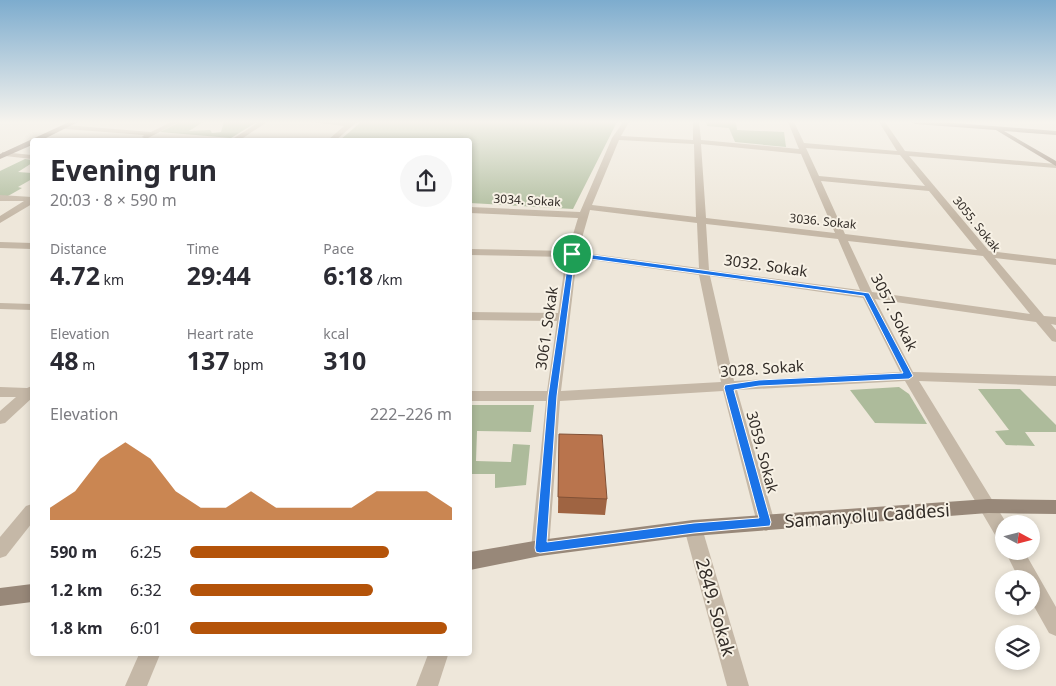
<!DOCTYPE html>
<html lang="en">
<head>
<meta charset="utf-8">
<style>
	:root { --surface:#fff; --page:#f7f7f7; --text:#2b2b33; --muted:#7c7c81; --accent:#b45309 }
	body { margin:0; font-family:"Noto Sans",sans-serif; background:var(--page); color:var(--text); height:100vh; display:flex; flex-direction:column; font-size:19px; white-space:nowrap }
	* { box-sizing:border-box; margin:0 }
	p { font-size:16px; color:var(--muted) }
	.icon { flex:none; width:28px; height:28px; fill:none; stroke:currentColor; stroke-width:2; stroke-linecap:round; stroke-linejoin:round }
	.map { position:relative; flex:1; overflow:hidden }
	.side { position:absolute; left:30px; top:138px; width:442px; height:518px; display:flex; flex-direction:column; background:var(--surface); border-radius:5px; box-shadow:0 2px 8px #0003 }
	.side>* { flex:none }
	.needle { width:32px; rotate:97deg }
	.fabs { position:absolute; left:995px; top:515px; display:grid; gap:10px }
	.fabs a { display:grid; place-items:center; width:45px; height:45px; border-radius:50%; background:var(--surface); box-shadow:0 2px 8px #0003; font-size:25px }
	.pin { position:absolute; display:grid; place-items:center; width:42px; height:42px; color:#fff; margin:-21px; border:2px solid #fff; border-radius:50%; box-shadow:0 1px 5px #0007 }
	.round { display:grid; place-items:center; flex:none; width:52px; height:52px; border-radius:26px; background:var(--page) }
	.headline { display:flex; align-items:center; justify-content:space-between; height:85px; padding:0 20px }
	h1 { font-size:28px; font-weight:700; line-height:38px }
	.metrics { display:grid; grid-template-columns:repeat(3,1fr); gap:8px; height:85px; padding:5px 20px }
	.metrics div { display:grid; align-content:center }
	.metrics b { font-size:25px; font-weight:700 }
	.metrics small { font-size:14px; font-weight:400 }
	.metrics p { font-size:14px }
	.chart { height:140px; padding:10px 20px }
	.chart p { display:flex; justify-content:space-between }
	.chart svg { width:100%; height:90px; margin-top:5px; fill:var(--accent); opacity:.7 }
	ul { padding:0 20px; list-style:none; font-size:16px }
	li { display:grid; grid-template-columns:80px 60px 1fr; align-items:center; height:38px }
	li i { height:12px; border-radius:6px; background:var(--accent) }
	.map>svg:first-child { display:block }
	.green { fill:#adbb9b }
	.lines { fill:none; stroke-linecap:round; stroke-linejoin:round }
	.street { fill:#c5b8a7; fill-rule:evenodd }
	.secondary { fill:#988879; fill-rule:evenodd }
	.wall { fill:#9f6442 }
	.building { fill:#b9744d; stroke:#825136 }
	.route { fill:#1a73e8; stroke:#fff; fill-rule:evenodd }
	.labels { text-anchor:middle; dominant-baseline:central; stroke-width:4; stroke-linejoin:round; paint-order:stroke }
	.far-street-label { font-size:12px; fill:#322c27; stroke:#f7f1e5 }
	.street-label { font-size:15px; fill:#322c27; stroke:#f7f1e5 }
	.near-street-label { font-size:18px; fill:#322c27; stroke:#f7f1e5 }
</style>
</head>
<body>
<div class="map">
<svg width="1056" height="686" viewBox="0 0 1056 686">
	<rect width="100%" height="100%" fill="#eee7da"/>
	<g class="green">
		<polygon points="180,122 203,122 189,131 210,130 212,133 221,132 224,122 257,122 231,138 160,132"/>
		<polygon points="361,122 617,122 573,209 470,203 470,140 340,140"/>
		<polygon points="706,122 736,122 737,130 784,132 786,147 735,142 729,128 707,126"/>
		<polygon points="25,159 32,160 32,163 18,172 32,173 32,179 18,187 22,188 8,196 0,196 0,171"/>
		<polygon points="899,387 909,394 927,424 875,423 850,390"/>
		<polygon points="978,389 1020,389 1056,425 1056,432 1025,432 1035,446 1006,445 995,431 1009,430"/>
		<polygon points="470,405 534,405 531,432 477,431 476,461 511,462 513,444 530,445 526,485 495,488 495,474 470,474"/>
	</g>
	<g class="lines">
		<g class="street">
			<polygon points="171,122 179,122 146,139 142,137 144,135 66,129 63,127 66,125 151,132"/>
			<polygon points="259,122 267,122 240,140 231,140"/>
			<polygon points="311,122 357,122 336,140 328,140 344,126"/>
			<path d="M623,122H629L621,136L693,140V122H699L701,140L799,149L788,122H794L804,143L897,151L879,122H885L905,151L1056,164V168L909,156L989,251L1056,259V265L995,258L1044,316L1056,317V325L1051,324L1056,330V342L1052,341L1036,322L875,299L913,372L1056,376V386L919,381L1007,524H1004V542L998,540L905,381L737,390L775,523L772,528L766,531L760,528L757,523L723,391L560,401L549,548L546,554L540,556L534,554L531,548L546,401H470V391H547L557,321L470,320V312L558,313L566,257L470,255V249L568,251L578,218L470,213V207L580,212L612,138ZM619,140L694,144L696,217L592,205ZM701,144L801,154L835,233L706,218ZM806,148L900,155L925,186L819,176ZM821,181L929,191L977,250L845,234ZM590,210L697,223L699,268L578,252ZM706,224L838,239L860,290L709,270ZM848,241L983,256L1030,314L872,292ZM577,258L699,275L721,382L561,391ZM710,276L863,298L900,372L734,381Z"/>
			<polygon points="2,152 32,155 32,159 5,156 2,156"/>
			<polygon points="0,195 32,197 32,204 0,223 0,216 24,201 0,201"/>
			<polygon points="0,242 32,243 32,249 0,248"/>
			<polygon points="0,303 32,304 32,310 0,309"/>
			<polygon points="32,386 32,398 5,423 0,424 0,411 16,397 0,397 0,387 27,388"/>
			<polygon points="32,504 32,523 6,556 0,558 0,537 26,506"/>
			<polygon points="693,520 699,523 702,528 749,686 727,686 684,528 687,523"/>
			<polygon points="1005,551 1024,551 1056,607 1056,636 1049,633 1031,601 1031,579 1019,579"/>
			<polygon points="140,652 161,652 147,686 125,686"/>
			<polygon points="429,652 449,652 438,686 416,686"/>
		</g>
		<g class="secondary">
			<polygon points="69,122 78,122 42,140 32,140 32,145 0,159 0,154"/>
			<polygon points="912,122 942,122 1056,131 1056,135 1004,131 1056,161 1056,166 996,130 915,124"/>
			<polygon points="988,499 1056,500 1056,514 988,513 693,536 540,556 470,570 470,552 540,540 693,520"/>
			<polygon points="32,584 32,602 0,606 0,588"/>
		</g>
	</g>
	<polygon class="wall" points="559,434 607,499 605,515 558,513"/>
	<polygon class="building" points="559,434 602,435 607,499 558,497"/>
	<linearGradient id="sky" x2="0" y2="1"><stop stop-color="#7dacce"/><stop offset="0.56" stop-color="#f7f4ee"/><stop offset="1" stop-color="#f7f4ee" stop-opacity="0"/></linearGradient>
	<rect width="1056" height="218" fill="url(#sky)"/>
	<path class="route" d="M572,252L869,293L913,376L909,379L759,386L734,390L771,522L770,526L694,533L540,553L536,552L535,548L548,396L569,254ZM575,257L864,296L903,373L759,380L725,385L724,388L759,518L694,523L547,542L557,396Z"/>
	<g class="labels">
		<g class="far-street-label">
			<text transform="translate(527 200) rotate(3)">3034. Sokak</text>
			<text transform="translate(823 221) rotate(6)">3036. Sokak</text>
			<text transform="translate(977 224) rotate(51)">3055. Sokak</text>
		</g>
		<g class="street-label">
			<text transform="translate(766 265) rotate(8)">3032. Sokak</text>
			<text transform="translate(895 312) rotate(63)">3057. Sokak</text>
			<text transform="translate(546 328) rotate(-82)">3061. Sokak</text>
			<text transform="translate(762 368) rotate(-4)">3028. Sokak</text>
			<text transform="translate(763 452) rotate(75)">3059. Sokak</text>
		</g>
		<g class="near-street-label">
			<text transform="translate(867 515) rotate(-4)">Samanyolu Caddesi</text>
			<text transform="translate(716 607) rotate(74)">2849. Sokak</text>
		</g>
	</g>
</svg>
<div class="fabs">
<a><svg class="needle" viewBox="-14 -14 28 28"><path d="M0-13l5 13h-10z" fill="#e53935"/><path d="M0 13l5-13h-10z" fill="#7c7c81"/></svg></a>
<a><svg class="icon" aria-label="locate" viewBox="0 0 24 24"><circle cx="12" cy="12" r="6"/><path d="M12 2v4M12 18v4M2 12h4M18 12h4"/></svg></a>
<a><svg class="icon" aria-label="layers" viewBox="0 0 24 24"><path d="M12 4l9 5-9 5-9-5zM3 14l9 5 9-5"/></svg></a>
</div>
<div class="pin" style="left:572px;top:254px;background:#1e9e55"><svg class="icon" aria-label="arrive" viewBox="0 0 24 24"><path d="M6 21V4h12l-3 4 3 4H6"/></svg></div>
<section class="side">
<div class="headline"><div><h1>Evening run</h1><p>20:03 · 8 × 590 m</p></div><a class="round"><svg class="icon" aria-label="share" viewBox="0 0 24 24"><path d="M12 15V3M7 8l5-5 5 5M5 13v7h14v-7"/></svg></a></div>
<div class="metrics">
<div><p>Distance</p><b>4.72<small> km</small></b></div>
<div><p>Time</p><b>29:44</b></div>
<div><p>Pace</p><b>6:18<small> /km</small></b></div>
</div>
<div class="metrics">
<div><p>Elevation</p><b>48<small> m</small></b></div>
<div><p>Heart rate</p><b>137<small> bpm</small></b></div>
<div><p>kcal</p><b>310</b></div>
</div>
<div class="chart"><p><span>Elevation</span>222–226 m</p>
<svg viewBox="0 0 160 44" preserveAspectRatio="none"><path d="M0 44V38L10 30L20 14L30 6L40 14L50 30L60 38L70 38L80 30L90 38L100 38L110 38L120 38L130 30L140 30L150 30L160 38V44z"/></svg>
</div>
<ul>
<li><b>590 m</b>6:25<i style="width:76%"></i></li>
<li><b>1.2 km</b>6:32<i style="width:70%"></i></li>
<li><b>1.8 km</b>6:01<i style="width:98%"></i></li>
</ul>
</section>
</div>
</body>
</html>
